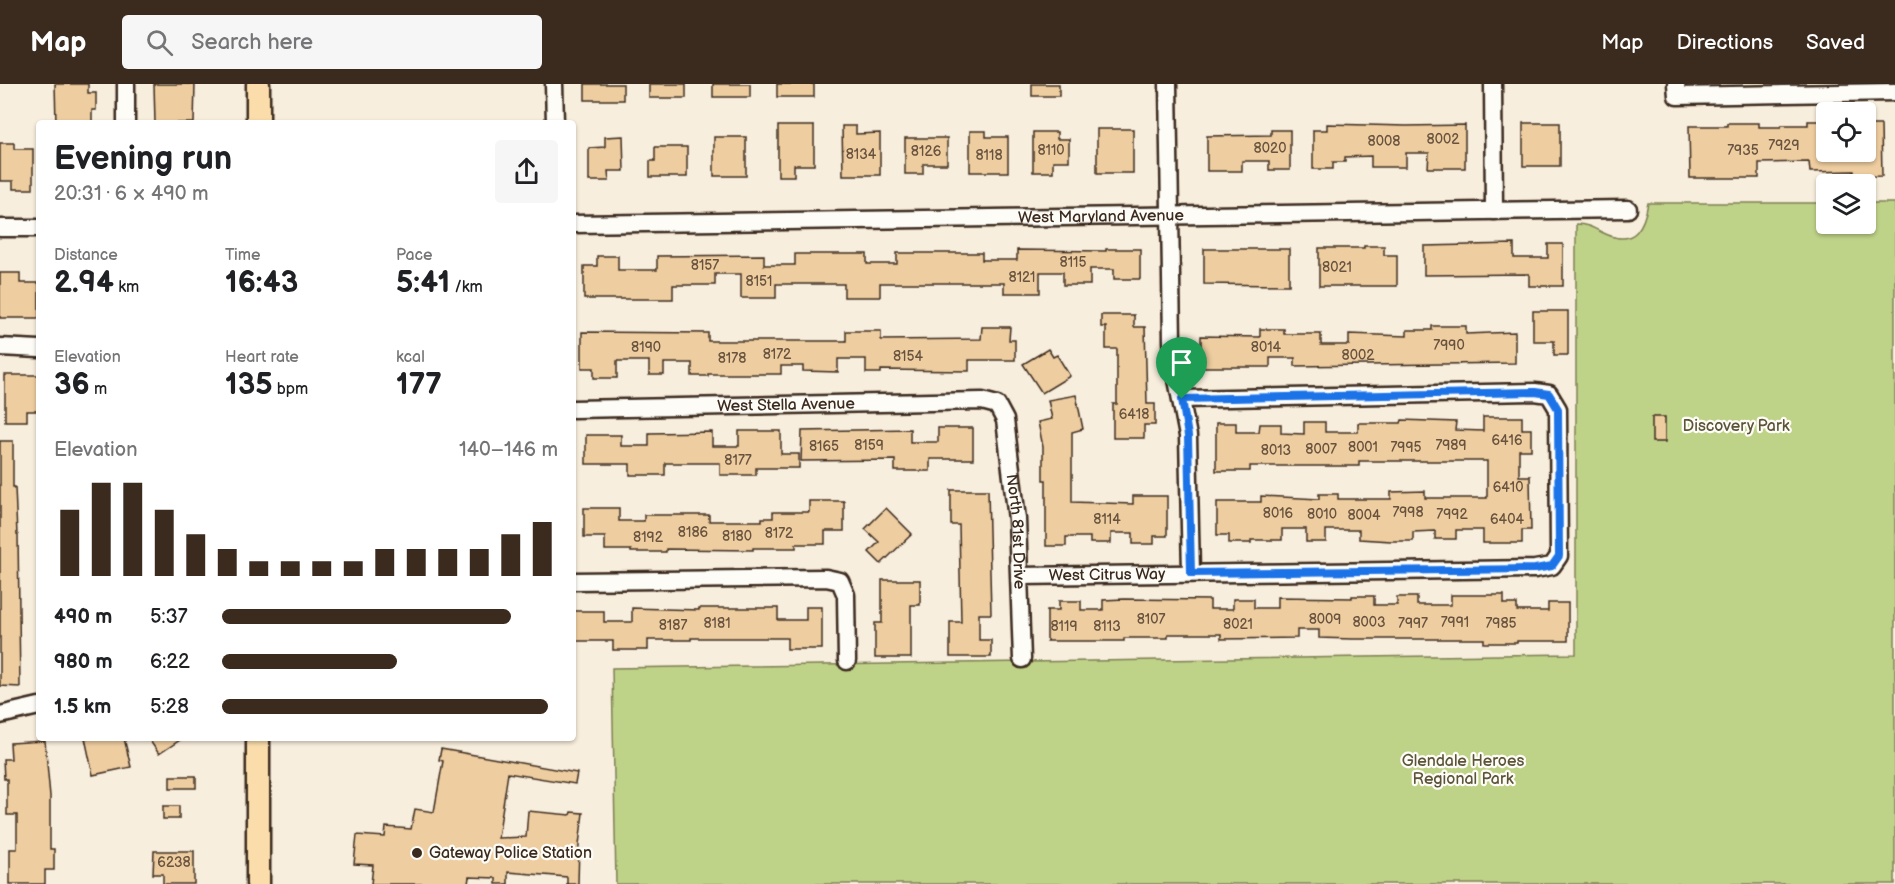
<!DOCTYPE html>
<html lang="en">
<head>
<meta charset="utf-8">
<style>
	:root { --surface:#fff; --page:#f6f6f6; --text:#202124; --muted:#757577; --accent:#3b2a1e }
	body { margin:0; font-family:"Balsamiq Sans",sans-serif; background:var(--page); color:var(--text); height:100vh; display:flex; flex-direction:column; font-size:22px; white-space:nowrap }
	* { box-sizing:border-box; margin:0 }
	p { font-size:20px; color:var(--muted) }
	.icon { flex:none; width:33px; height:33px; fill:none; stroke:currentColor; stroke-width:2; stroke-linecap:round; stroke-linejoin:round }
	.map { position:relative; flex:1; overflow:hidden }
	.side { position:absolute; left:36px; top:36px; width:540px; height:621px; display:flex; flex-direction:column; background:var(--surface); border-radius:6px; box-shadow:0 2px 4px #0004 }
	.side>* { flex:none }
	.controls { position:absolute; left:1816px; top:18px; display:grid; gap:12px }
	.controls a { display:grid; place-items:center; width:60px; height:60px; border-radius:6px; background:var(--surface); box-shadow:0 2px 4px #0004; font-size:30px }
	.pin { position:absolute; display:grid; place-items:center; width:51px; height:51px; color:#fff; margin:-62px -26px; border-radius:50% 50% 50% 0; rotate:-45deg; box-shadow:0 0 6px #0007 }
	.pin .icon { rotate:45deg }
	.round { display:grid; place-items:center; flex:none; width:63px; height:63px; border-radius:6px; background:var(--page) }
	.headline { display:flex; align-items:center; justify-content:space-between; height:102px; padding:0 18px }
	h1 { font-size:33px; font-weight:600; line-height:45px }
	.stats { display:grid; grid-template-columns:repeat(3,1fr); gap:9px; height:102px; padding:6px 18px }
	.stats div { display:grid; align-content:center }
	.stats b { font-size:30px; font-weight:600 }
	.stats small { font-size:16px; font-weight:400 }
	.stats p { font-size:16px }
	.chart { height:168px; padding:12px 18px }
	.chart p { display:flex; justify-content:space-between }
	.chart svg { width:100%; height:108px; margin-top:6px; stroke:var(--accent); stroke-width:6 }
	ul { padding:0 18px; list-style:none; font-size:20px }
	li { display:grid; grid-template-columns:96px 72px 1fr; align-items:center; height:45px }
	li i { height:15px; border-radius:8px; background:var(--accent) }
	header { display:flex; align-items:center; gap:36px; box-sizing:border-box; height:84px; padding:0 30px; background:var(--accent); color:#fff }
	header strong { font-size:28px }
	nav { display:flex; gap:33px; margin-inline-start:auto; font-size:21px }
	.search { width:420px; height:54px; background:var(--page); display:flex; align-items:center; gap:15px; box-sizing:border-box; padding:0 21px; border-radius:6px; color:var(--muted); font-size:22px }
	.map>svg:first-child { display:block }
	.green { fill:#bfd388; stroke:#7d7e53; stroke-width:1.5 }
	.building { fill:#eecda0; stroke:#3b2a1e; stroke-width:1.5 }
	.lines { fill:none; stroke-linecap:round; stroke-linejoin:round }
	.minor-casing { stroke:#3b2a1e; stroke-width:21 }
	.major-casing { stroke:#3b2a1e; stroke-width:27 }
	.minor { stroke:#fdfcf7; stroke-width:16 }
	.major { stroke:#faddab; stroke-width:22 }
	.route-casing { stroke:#fff; stroke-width:12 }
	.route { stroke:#1a73e8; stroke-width:8 }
	.poi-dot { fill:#3b2a1e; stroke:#fdfcf7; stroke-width:2 }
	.labels { text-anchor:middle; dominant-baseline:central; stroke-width:4.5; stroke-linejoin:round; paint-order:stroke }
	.number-label { font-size:14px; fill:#68533e }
	.street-label { font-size:16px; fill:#3b2a1e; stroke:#fdfcf7 }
	.park-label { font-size:16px; fill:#5c5438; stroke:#fdfcf7 }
	.poi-label { font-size:16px; fill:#3b2a1e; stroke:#fdfcf7; text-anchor:start }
</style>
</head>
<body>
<header>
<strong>Map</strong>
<div class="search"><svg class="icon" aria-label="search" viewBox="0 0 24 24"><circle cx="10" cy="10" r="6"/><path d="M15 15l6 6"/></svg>Search here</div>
<nav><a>Map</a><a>Directions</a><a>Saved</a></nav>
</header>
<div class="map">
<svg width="1895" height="800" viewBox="0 0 1895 800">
	<rect width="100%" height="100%" fill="#f8eedd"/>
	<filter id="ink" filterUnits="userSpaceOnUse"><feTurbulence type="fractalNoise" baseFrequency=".0167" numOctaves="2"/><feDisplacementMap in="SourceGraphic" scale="12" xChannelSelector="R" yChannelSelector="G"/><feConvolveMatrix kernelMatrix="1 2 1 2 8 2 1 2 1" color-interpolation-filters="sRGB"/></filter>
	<g filter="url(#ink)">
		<path class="green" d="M1648,119H1827V140H1866V119H1895V800H616L612,584L1576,570V140C1589,140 1596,146 1608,151C1635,162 1644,142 1648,119Z"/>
		<g class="building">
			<polygon points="55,0 88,0 88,9 96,9 96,26 92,26 92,39 56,39"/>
			<polygon points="154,0 195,0 194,39 155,39"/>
			<rect x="585" y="0" width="38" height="16"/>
			<rect x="649" y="0" width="37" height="14"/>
			<rect x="713" y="0" width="37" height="13"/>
			<rect x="777" y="0" width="37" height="13"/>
			<rect x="1032" y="0" width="27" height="12"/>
			<polygon points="1808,37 1827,37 1827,68 1866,68 1866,41 1881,41 1882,92 1854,93 1854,87 1810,88 1809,78 1759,79 1759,94 1690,94 1689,42 1727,42 1727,39 1759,39 1759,43 1781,43 1781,41 1808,41"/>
			<rect x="1523" y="39" width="37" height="43"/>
			<polygon points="1327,40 1406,42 1465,41 1465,84 1428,84 1429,69 1406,69 1406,83 1371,83 1371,72 1345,73 1345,78 1333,78 1333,85 1313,85 1313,46 1327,46"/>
			<polygon points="778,42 814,42 814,81 794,81 794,92 778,92"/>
			<polygon points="842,42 856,42 856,50 880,49 880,91 843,91"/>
			<rect x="1097" y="45" width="36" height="44"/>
			<polygon points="1271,46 1290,46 1290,86 1269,86 1269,77 1242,77 1242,87 1207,87 1207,52 1271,51"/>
			<polygon points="970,47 986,47 986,53 1008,53 1008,88 970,88"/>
			<polygon points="1033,48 1057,48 1057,55 1069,55 1069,77 1053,77 1053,88 1033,88"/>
			<polygon points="623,52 624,87 608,87 609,97 589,97 589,64 605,63 605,53"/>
			<rect x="714" y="53" width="32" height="39"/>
			<polygon points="905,54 947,54 947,80 923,80 923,90 905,90"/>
			<polygon points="0,59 14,59 14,65 33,65 33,105 13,105 13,97 0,97"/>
			<polygon points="655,63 687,63 687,93 650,93 650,77 655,77"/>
			<polygon points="1514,160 1514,174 1548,174 1548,160 1563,160 1563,202 1529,202 1529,190 1424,191 1424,162"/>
			<polygon points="1364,162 1384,162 1384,171 1397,171 1397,202 1319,202 1319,164 1364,164"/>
			<polygon points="1106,165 1140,165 1140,195 1114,195 1114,185 1090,185 1090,201 1063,201 1063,188 1040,188 1040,209 1004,209 1004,199 880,199 880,213 844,213 844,200 776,200 776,214 741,214 741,190 715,190 715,201 673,201 673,215 584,215 584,182 597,182 597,172 618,172 618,186 657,186 657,172 764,171 764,181 795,181 795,170 867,170 867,180 897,180 897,169 982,169 982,176 1017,176 1017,166 1106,167"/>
			<polygon points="1204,165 1289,165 1289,201 1204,200"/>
			<polygon points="0,189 20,189 20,199 39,199 39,234 0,234"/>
			<polygon points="1533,227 1568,227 1568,271 1554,271 1554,257 1533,257"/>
			<polygon points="1101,231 1134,231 1134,243 1145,243 1147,320 1155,320 1155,341 1144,341 1144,354 1113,354 1113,320 1117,320 1117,265 1106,265 1106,243 1101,243"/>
			<polygon points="1432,242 1466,242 1466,250 1515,248 1515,279 1295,282 1295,274 1270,274 1270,283 1201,283 1201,252 1260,253 1260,245 1284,245 1284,250 1321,250 1321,261 1349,261 1349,250 1407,252 1407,246 1432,246"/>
			<polygon points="982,243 1010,243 1009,256 1015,256 1015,276 969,276 969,287 881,286 881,289 866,289 866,275 838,275 838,288 803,287 803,282 781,282 781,290 708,290 708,292 692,292 692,279 664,279 664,291 649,291 649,277 617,277 617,294 594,294 594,284 582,284 582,248 708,249 708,257 846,257 846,247 881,247 881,256 981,255"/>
			<polygon points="1048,265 1053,273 1057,271 1070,292 1042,309 1023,280"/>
			<polygon points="5,291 39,291 39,327 27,327 27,337 5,337"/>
			<polygon points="1076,311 1083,345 1072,348 1072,418 1133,420 1133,412 1167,412 1167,452 1154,452 1154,460 1133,460 1133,449 1111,449 1111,459 1090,459 1090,453 1066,453 1066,462 1046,462 1046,396 1043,396 1043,363 1038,338 1052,335 1048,316"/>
			<polygon points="1483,333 1522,333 1522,345 1531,345 1531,366 1519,366 1519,392 1530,392 1531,446 1522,446 1522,459 1483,459 1483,446 1456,446 1456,455 1435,455 1435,447 1413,448 1413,457 1391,457 1359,455 1359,446 1326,446 1326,458 1306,458 1306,445 1282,445 1282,456 1251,456 1251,459 1229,459 1229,451 1217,451 1217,418 1261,418 1261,412 1319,415 1319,410 1338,410 1338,415 1391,415 1391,408 1425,407 1425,414 1487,414 1487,377 1359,377 1359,382 1250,382 1250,387 1216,387 1216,339 1236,339 1236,348 1259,348 1260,340 1281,340 1281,349 1304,350 1304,338 1325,338 1325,348 1358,348 1358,339 1401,339 1402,336 1456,338 1455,346 1483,347"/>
			<rect x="1652" y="333" width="13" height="25"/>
			<polygon points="938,344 973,344 973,375 930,375 930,387 895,387 895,376 801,377 802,347 910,345 910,358 938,358"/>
			<polygon points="739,347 781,347 781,370 799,370 799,384 756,384 756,391 720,391 720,379 665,379 665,391 630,391 630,380 586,380 586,351 621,351 621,362 649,362 649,349 712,348 712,362 739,362"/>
			<polygon points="0,357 13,357 13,403 15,403 17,451 18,451 20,603 0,602"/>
			<polygon points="951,406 988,406 991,530 979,530 979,556 991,556 991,573 950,573 950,538 961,538 959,441 951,441"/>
			<polygon points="809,417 844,417 844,447 825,447 825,460 796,460 796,464 753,464 753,466 666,465 666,468 631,468 631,466 605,466 605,453 584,453 584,424 619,424 619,437 644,437 644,431 709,431 709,437 762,437 762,434 773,434 773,428 809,428"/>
			<polygon points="886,424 912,450 881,480 869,468 879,458 865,445"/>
			<polygon points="882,496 920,496 920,521 911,521 911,574 875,574 875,539 882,539"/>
			<polygon points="1451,511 1504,511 1504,520 1517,520 1517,527 1548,527 1548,519 1568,519 1568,557 1517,557 1517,559 1484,559 1484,555 1352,555 1319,554 1319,546 1297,546 1297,554 1221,555 1221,550 1168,550 1168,554 1124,554 1124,557 1047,557 1047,526 1059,526 1059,517 1081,517 1081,526 1103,526 1103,516 1124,515 1210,516 1210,525 1233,525 1233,515 1254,515 1254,524 1277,524 1277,513 1352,514 1352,512 1374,512 1374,521 1397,521 1397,513 1417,513 1417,521 1451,521"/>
			<polygon points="806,523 822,523 822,565 787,565 787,554 691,554 691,556 648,556 648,566 613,566 613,557 573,557 573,527 604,527 604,538 632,538 632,524 699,526 699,524 778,524 778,536 806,536"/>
			<polygon points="85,654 124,654 131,683 93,691"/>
			<polygon points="148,654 183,654 159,670"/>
			<polygon points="45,657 50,712 50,765 54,765 54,786 45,786 45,800 10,800 10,765 17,765 17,731 7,731 7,695 4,695 3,675 11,675 10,659"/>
			<polygon points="441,665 577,689 575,700 508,689 498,754 526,753 528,727 570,731 571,728 583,729 579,761 578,800 567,800 567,793 508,788 508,800 496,800 496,794 469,793 468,800 371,800 373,781 354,780 357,751 385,753 386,743 411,745 415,725 434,728 443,677 439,676"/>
			<rect x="170" y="692" width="26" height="12"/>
			<rect x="163" y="722" width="16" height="13"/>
			<polygon points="154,767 194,767 194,800 163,800 163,790 153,790"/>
		</g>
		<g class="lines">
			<defs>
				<g id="minor">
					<polyline points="126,0 126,39"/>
					<polyline points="554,0 555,39"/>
					<polyline points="1168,0 1172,257 1174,280 1188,352 1191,489"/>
					<polyline points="1493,0 1494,127"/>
					<polyline points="1676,0 1677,12 1895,8"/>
					<path id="s1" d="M573,140L1628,125"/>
					<polyline points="0,144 39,144"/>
					<polyline points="0,263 39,265"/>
					<path id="s2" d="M573,325L982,317L997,321L1005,336L1017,435L1022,575"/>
					<path id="s3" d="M1020,492L1535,485L1552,482L1559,472L1558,325L1549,310L1535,308L1182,315"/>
					<polyline points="573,497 826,494 840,497 846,511 847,577"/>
					<polyline points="0,631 39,622"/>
				</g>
				<g id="major">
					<polyline points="258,39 258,0"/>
					<polyline points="258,654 258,800"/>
				</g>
			</defs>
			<use href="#minor" class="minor-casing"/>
			<use href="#major" class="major-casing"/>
			<use href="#minor" class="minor"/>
			<use href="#major" class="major"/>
		</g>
	</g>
	<g class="lines" filter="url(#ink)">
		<defs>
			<polygon id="route" points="1535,308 1549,310 1558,325 1559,472 1552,482 1535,485 1191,489 1188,352 1182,315"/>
		</defs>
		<use href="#route" class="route-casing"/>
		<use href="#route" class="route"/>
	</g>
	<circle class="poi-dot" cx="417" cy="769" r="6"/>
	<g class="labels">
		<g class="number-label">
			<text x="1443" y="55">8002</text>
			<text x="1384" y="57">8008</text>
			<text x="1784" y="61">7929</text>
			<text x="1270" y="64">8020</text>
			<text x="1051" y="66">8110</text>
			<text x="1743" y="66">7935</text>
			<text x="926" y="67">8126</text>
			<text x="861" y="70">8134</text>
			<text x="989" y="71">8118</text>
			<text x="1073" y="178">8115</text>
			<text x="705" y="181">8157</text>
			<text x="1337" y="183">8021</text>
			<text x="1022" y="193">8121</text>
			<text x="759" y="197">8151</text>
			<text x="1449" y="261">7990</text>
			<text x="646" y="263">8190</text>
			<text x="1266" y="263">8014</text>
			<text x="777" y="270">8172</text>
			<text x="1358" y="271">8002</text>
			<text x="908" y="272">8154</text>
			<text x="732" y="274">8178</text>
			<text x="1134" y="330">6418</text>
			<text x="1507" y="356">6416</text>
			<text x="869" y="361">8159</text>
			<text x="1451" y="361">7989</text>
			<text x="824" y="362">8165</text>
			<text x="1363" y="363">8001</text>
			<text x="1406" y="363">7995</text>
			<text x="1321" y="365">8007</text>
			<text x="1276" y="366">8013</text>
			<text x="738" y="376">8177</text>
			<text x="1508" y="403">6410</text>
			<text x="1408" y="428">7998</text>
			<text x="1278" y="429">8016</text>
			<text x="1322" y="430">8010</text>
			<text x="1452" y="430">7992</text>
			<text x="1364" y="431">8004</text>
			<text x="1107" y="435">8114</text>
			<text x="1507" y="435">6404</text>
			<text x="693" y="448">8186</text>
			<text x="779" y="449">8172</text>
			<text x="737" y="452">8180</text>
			<text x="648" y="453">8192</text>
			<text x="1151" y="535">8107</text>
			<text x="1325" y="535">8009</text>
			<text x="1369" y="538">8003</text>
			<text x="1455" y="538">7991</text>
			<text x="717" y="539">8181</text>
			<text x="1413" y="539">7997</text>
			<text x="1501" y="539">7985</text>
			<text x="1238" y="540">8021</text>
			<text x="673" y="541">8187</text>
			<text x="1064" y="542">8119</text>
			<text x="1107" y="542">8113</text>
			<text x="174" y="778">6238</text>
		</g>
		<g class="street-label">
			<text stroke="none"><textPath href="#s1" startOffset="528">West Maryland Avenue</textPath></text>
			<text stroke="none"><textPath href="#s2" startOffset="213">West Stella Avenue</textPath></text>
			<text stroke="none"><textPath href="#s2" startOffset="554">North 81st Drive</textPath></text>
			<text stroke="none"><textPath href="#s3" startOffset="87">West Citrus Way</textPath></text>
		</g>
		<g class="park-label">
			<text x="1736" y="342">Discovery Park</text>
			<text x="1463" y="677">Glendale Heroes<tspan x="1463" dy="18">Regional Park</tspan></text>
		</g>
		<g class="poi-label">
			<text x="429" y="769">Gateway Police Station</text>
		</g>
	</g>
</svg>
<div class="controls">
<a><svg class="icon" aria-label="locate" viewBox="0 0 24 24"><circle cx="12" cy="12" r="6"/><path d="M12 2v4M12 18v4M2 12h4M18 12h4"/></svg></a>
<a><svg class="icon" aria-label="layers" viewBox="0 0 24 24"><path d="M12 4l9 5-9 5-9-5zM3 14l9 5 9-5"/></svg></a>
</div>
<div class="pin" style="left:1182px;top:315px;background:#1e9e55"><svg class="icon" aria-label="arrive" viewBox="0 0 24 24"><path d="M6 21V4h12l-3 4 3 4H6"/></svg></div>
<section class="side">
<div class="headline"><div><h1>Evening run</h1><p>20:31 · 6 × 490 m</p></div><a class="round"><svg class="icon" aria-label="share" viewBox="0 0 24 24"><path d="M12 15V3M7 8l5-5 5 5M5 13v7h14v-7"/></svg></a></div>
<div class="stats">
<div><p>Distance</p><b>2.94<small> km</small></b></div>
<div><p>Time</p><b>16:43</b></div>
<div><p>Pace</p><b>5:41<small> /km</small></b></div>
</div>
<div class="stats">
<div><p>Elevation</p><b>36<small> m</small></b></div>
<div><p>Heart rate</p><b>135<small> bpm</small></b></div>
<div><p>kcal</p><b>177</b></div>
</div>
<div class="chart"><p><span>Elevation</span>140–146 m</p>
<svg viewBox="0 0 160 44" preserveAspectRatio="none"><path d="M5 44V17M15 44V6M25 44V6M35 44V17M45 44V27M55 44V33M65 44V38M75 44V38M85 44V38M95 44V38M105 44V33M115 44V33M125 44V33M135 44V33M145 44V27M155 44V22"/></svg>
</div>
<ul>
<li><b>490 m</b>5:37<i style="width:86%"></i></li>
<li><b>980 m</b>6:22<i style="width:52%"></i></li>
<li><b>1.5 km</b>5:28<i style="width:97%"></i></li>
</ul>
</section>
</div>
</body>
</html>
